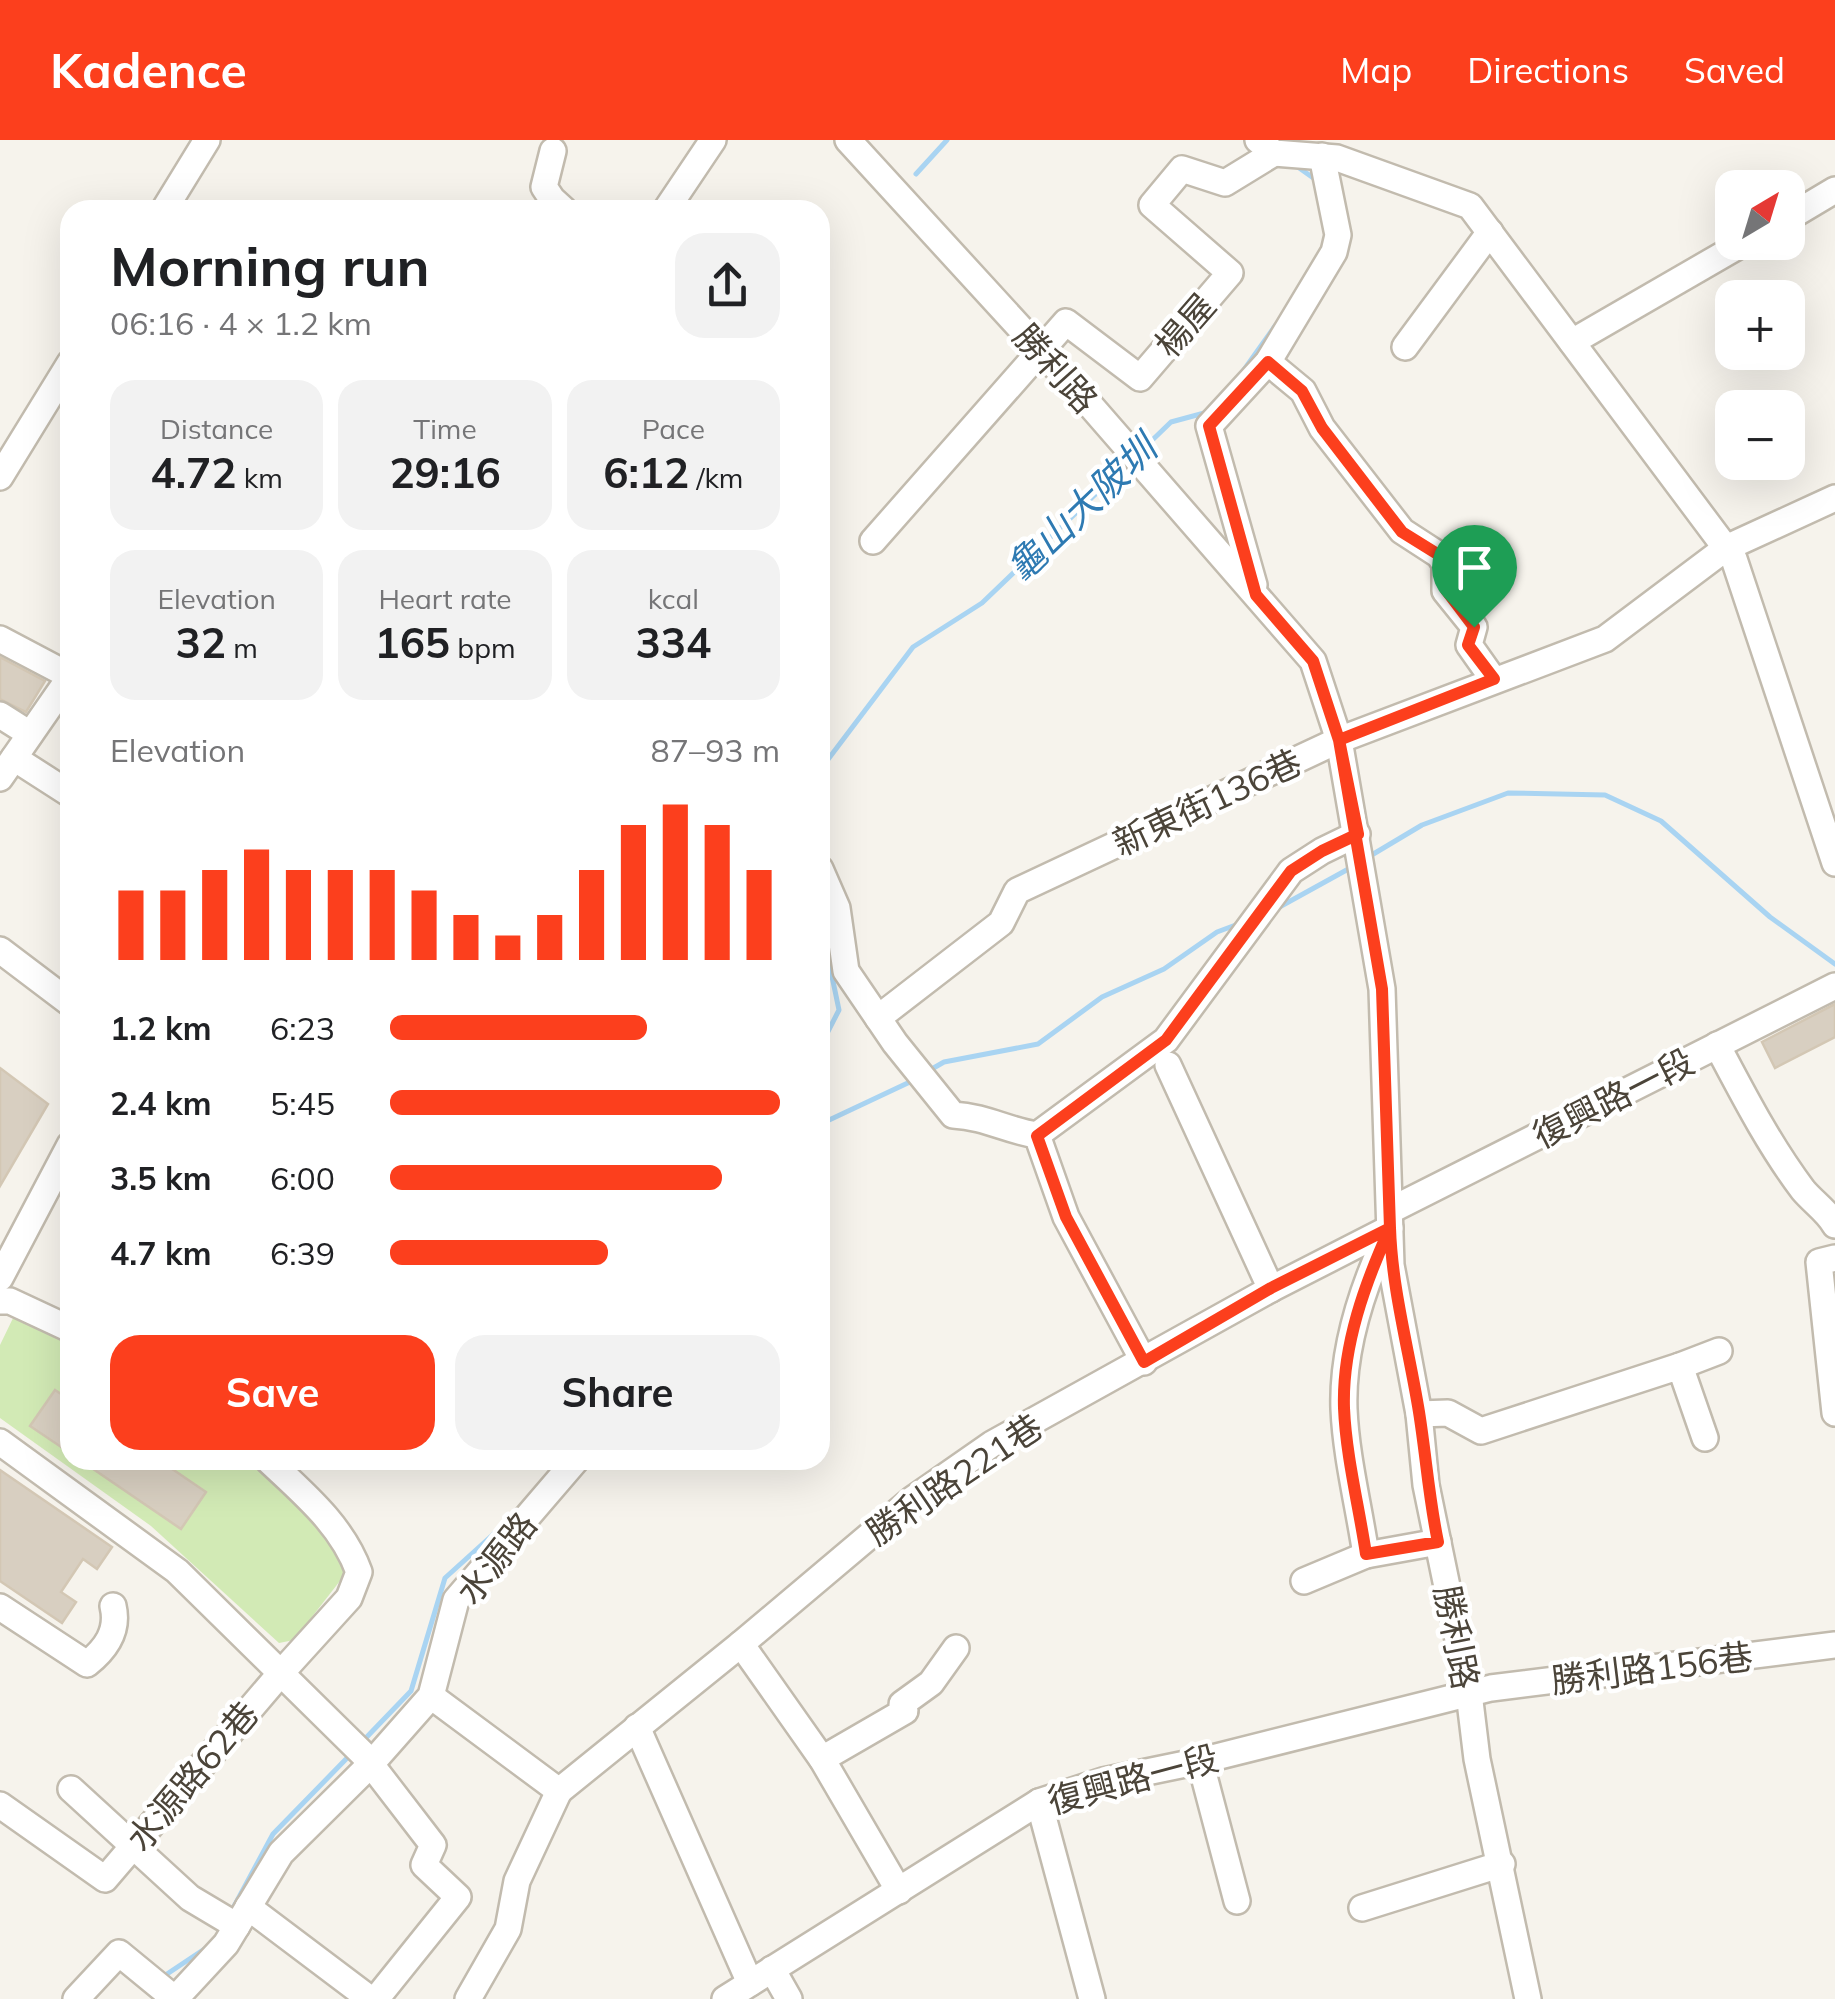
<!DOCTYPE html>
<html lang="en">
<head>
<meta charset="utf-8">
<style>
	:root { --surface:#fff; --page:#f2f2f2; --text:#202124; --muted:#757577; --accent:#fc3f1d }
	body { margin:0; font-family:Mulish,"Noto Sans TC",sans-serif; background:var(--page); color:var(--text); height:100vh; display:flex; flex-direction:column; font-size:38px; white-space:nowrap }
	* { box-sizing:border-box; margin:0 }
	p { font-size:32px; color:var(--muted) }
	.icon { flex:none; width:55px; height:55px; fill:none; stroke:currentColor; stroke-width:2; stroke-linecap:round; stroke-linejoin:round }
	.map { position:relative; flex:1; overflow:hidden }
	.drawer { position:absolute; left:60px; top:60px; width:770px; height:1270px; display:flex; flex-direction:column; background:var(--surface); border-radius:30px; box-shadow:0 10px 40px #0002 }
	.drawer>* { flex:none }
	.needle { width:65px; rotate:38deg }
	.buttons { position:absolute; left:1715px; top:30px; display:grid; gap:20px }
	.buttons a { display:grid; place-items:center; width:90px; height:90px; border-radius:20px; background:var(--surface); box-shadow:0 10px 40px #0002; font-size:50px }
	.pin { position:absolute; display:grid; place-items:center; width:85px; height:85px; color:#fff; margin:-102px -42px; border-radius:50% 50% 50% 0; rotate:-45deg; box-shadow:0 0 10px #0007 }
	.pin .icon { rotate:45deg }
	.round { display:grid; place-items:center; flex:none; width:105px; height:105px; border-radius:30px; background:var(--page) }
	.overview { display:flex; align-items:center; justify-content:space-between; height:170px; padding:0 50px }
	h1 { font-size:55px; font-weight:700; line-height:75px }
	.figures { display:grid; grid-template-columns:repeat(3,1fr); gap:15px; height:170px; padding:10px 50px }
	.figures div { display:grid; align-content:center; border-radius:25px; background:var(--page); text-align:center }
	.figures b { font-size:42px; font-weight:700 }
	.figures small { font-size:28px; font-weight:400 }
	.figures p { font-size:28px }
	.chart { height:280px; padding:20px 50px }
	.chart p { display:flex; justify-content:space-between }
	.chart svg { width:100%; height:180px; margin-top:10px; stroke:var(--accent); stroke-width:6 }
	.action { display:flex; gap:20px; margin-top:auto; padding:20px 50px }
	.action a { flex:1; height:115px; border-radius:30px; background:var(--accent); color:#fff; font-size:40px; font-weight:700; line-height:115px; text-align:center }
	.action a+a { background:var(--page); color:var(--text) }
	ul { padding:0 50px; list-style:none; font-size:32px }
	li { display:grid; grid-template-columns:160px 120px 1fr; align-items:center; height:75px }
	li i { height:25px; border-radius:12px; background:var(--accent) }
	header { display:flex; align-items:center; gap:60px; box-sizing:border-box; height:140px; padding:0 50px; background:var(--accent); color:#fff }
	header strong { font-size:48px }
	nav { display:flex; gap:55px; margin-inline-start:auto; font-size:35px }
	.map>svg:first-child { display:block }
	.green { fill:#d2eab5 }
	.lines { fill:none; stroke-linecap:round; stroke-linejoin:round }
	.stream { stroke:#a9d4f2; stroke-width:5 }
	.building { fill:#d8cfc1; stroke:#d3c7b4; stroke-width:2.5 }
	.minor-casing { stroke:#c2bbae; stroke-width:30 }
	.minor { stroke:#fff; stroke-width:25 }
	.route-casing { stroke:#fff; stroke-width:20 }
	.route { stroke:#fc3f1d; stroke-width:12 }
	.labels { text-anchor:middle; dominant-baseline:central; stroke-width:9; stroke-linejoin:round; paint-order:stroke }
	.street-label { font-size:35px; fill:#4b4439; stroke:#fff }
	.water-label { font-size:38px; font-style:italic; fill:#2e7ab2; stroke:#fff }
</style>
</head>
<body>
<header>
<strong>Kadence</strong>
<nav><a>Map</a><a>Directions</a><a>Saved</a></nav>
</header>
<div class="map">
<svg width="1835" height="1859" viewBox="0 0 1835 1859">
	<rect width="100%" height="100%" fill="#f6f3ec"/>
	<polygon class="green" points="15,1174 70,1196 70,1320 263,1320 344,1395 350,1428 294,1500 279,1503 151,1386 0,1278 0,1205"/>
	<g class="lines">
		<g class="stream">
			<polyline points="1295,25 1319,42"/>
			<polyline points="916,34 947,0"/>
			<polyline points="1241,234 1275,186"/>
			<polyline points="1142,310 1171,282 1208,272"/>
			<polyline points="820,630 913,507 982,463 1130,321"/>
			<polyline points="1370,716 1422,685 1508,653 1605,655 1661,681 1770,777 1835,824"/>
			<polyline points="1274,770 1352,727"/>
			<polyline points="820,779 839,870 820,907"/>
			<polyline points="930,930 944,922 1038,904 1102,857 1164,829 1217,792 1241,783"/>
			<polyline points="820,979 827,981 912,941"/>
			<polyline points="361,1603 411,1551 445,1438 507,1382"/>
			<polyline points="231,1772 273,1694 350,1615"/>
			<polyline points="164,1836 209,1806"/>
		</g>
	</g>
	<g class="building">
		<polygon points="0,517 45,541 26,572 0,559"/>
		<polygon points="1835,864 1835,897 1775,928 1762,902"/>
		<polygon points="0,928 48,964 0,1046"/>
		<polygon points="55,1250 70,1260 70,1313 30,1286"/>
		<polygon points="80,1320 159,1320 206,1352 181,1389"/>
		<polygon points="0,1330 112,1407 97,1429 83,1419 61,1452 76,1462 62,1483 0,1441"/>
	</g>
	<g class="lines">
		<defs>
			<g id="minor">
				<polyline points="848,0 1077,250 1313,521 1339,600 1382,849 1391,1125 1419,1274 1426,1345 1469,1553 1477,1619 1528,1859"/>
				<polyline points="1258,0 1274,13 1337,18 1470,66 1734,419 1835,723"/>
				<polyline points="553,11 544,47 552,59 564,70"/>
				<polyline points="164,70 207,0"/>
				<polyline points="666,70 713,0"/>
				<polyline points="1788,78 1835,50"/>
				<polyline points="1572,202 1745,102"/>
				<polyline points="1405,207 1490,92"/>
				<polyline points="1268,222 1303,251 1322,288 1402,391 1439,415 1445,424 1445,451 1474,487 1469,505 1493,539"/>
				<polyline points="0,337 70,223"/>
				<polyline points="873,401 1066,182 1140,238 1230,133 1152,65 1182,29 1225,43 1274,13"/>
				<polyline points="1254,445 1209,286 1268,222 1334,112 1338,95 1322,16"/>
				<polyline points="0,499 70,536"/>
				<polyline points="0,575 30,594"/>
				<polyline points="14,618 70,654"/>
				<polyline points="0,638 70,537"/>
				<path d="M820,729L837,768L846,831L895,903L953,975C987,977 1005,990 1037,995L1066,1077L1144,1222"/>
				<polyline points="0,810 70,863"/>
				<polyline points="878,878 1001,783 1017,751 1339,600 1605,499 1726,408 1835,358"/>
				<path d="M1717,905C1743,954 1769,1005 1803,1050C1813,1062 1827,1071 1835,1085"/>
				<polyline points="1168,925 1271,1149"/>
				<polyline points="1037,995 1166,900 1291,731 1322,711 1357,694"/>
				<polyline points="1391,1070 1835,846"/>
				<polyline points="1835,1118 1819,1122 1835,1273"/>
				<polyline points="0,1138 70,1005"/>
				<polyline points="0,1161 10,1161 70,1189"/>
				<polyline points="1680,1226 1719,1211"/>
				<polyline points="1419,1274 1448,1273 1481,1291 1680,1226 1705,1298"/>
				<polyline points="0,1302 177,1431 363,1614 433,1705 424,1725 458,1757 376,1859"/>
				<path d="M1366,1415C1359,1367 1346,1317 1344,1269C1342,1211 1362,1149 1386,1097"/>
				<polyline points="1304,1441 1366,1415 1438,1402"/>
				<path d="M0,1467L87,1524C106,1509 119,1491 113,1466"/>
				<polyline points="741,1504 822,1619 899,1751"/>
				<polyline points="431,1556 559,1651 517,1741 508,1789 468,1859"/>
				<polyline points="637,1587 750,1843"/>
				<polyline points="822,1619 905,1571 902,1564 931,1543 956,1508"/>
				<polyline points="1200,1621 1237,1761"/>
				<polyline points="71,1649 190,1758 237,1786"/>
				<polyline points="559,1651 741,1504 913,1359 992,1304 1271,1149 1390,1088"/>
				<polyline points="1039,1662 1092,1859"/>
				<path d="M0,1665L105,1739L280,1534L349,1458L359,1432C342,1385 304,1354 268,1320"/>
				<polyline points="248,1767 370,1859"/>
				<polyline points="1362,1768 1502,1724"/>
				<polyline points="772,1829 789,1859"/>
				<polyline points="76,1859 119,1813 175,1859"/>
				<polyline points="175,1859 226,1804 281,1713 371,1624 431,1556 456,1460 576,1320"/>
				<polyline points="725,1859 1039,1662 1103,1641 1200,1621 1491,1548 1835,1505"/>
			</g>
		</defs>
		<use href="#minor" class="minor-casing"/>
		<use href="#minor" class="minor"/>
	</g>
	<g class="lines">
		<defs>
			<path id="route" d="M1474,487L1468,505L1494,539L1339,600L1358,694L1322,711L1291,731L1166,900L1037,996L1066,1077L1144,1222L1271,1148L1390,1088C1392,1150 1409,1210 1419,1272C1426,1316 1429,1359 1438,1402L1366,1414C1359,1367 1346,1316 1344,1268C1342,1206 1365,1143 1390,1088L1382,849L1339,600L1313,521L1256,455L1209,286L1268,222L1302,251L1322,288L1402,392L1439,415L1445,424L1446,450L1474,487"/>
		</defs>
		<use href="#route" class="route-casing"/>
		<use href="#route" class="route"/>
	</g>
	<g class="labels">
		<g class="street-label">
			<text transform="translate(1185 185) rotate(-49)">楊屋</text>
			<text transform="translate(1056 228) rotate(48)">勝利路</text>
			<text transform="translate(1207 662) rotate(-25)">新東街136巷</text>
			<text transform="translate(1613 958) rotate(-27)">復興路一段</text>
			<text transform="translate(954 1339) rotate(-34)">勝利路221巷</text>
			<text transform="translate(496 1418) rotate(-52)">水源路</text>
			<text transform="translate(1457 1497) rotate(79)">勝利路</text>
			<text transform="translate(1652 1528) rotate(-7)">勝利路156巷</text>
			<text transform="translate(192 1636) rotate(-50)">水源路62巷</text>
			<text transform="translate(1133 1639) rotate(-15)">復興路一段</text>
		</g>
		<g class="water-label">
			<text transform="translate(1081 368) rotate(-44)">龜山大陂圳</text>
		</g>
	</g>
</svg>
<div class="buttons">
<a><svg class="needle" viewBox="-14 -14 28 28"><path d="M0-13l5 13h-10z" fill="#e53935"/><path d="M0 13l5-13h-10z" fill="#757577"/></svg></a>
<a>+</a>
<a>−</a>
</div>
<div class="pin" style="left:1474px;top:487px;background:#1e9e55"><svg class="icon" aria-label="arrive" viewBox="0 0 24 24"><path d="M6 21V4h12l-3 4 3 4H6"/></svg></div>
<section class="drawer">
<div class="overview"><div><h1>Morning run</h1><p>06:16 · 4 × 1.2 km</p></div><a class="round"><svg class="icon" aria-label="share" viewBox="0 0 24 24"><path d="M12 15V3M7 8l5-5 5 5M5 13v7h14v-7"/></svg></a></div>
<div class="figures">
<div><p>Distance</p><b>4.72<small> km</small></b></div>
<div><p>Time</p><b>29:16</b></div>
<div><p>Pace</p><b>6:12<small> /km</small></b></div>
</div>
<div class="figures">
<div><p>Elevation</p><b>32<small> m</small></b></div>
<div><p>Heart rate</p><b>165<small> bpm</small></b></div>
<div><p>kcal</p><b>334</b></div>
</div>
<div class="chart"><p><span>Elevation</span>87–93 m</p>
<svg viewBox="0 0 160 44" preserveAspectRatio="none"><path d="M5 44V27M15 44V27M25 44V22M35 44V17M45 44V22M55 44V22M65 44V22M75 44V27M85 44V33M95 44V38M105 44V33M115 44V22M125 44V11M135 44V6M145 44V11M155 44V22"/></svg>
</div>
<ul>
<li><b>1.2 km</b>6:23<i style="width:66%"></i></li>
<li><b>2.4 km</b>5:45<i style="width:100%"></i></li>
<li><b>3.5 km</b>6:00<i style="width:85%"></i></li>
<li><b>4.7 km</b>6:39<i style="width:56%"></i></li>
</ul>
<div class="action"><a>Save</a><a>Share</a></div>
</section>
</div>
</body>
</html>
